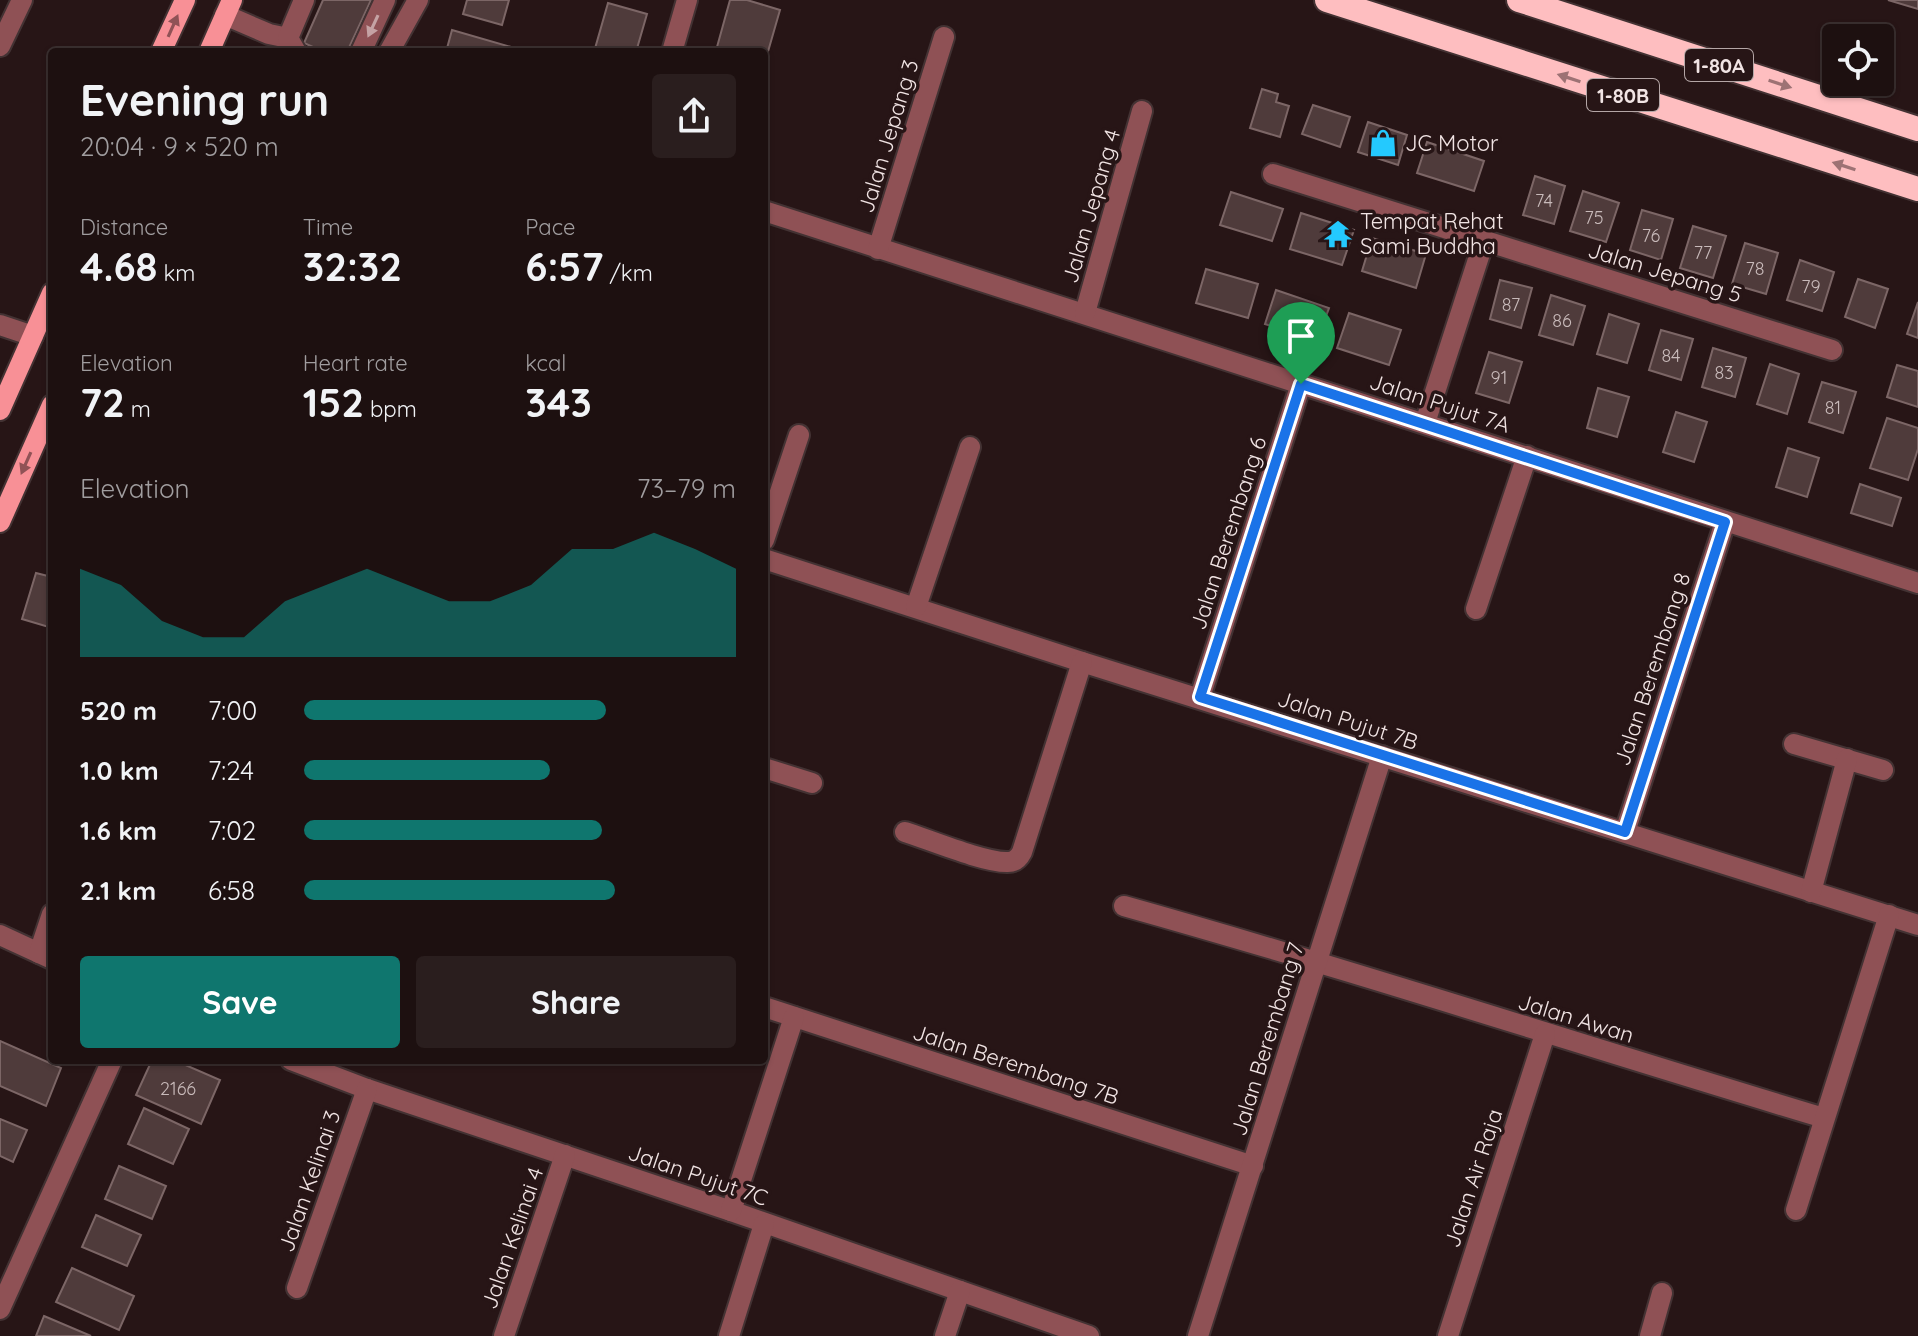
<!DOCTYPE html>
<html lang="en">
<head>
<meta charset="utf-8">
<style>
	:root { --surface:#1d1010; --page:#2a1e1e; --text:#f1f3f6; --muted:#a09d9f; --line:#3b3030; --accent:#0f766e }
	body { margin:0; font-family:Quicksand,sans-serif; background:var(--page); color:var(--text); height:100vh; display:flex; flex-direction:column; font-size:30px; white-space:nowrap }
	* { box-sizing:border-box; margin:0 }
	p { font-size:26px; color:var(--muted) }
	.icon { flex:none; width:44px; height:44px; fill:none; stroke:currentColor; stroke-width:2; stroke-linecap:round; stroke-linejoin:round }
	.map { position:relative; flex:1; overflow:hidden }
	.sheet { position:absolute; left:48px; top:48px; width:720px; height:1016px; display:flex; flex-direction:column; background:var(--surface); border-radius:8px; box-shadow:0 2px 6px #0004,0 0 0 2px var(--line) }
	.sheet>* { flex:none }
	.fabs { position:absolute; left:1822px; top:24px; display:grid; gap:16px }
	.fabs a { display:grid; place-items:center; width:72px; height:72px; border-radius:8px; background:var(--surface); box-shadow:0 2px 6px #0004,0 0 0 2px var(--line); font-size:40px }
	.pin { position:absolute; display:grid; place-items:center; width:68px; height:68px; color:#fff; margin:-82px -34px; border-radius:50% 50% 50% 0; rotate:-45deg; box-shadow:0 0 8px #0007 }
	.pin .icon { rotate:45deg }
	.round { display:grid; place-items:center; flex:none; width:84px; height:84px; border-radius:8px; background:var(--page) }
	.head { display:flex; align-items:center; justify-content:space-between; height:136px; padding:0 32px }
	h1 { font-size:44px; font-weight:700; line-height:60px }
	.metrics { display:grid; grid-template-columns:repeat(3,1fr); gap:12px; height:136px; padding:8px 32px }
	.metrics div { display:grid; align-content:center }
	.metrics b { font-size:40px; font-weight:700 }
	.metrics small { font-size:22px; font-weight:400 }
	.metrics p { font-size:22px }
	.chart { height:224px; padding:16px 32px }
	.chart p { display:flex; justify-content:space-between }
	.chart svg { width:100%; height:144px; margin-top:8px; fill:var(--accent); opacity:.7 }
	.button { display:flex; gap:16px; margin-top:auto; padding:16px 32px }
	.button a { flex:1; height:92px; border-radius:8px; background:var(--accent); color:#fff; font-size:32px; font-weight:700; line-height:92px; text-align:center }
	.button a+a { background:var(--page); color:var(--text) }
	ul { padding:0 32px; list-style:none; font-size:26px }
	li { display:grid; grid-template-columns:128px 96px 1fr; align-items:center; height:60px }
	li i { height:20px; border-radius:10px; background:var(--accent) }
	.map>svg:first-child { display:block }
	.building { fill:#4f3b3b; stroke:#7c6666; stroke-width:2 }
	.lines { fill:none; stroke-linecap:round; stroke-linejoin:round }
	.minor-casing { stroke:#433233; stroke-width:24 }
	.major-casing { stroke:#433233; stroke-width:24 }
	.highway-casing { stroke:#433233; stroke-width:28 }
	.minor { stroke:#8f5155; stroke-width:20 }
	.major { stroke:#f89096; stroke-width:20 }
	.highway { stroke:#febec0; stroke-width:24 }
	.oneway { fill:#905256 }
	.oneway2 { fill:#c5a2a4 }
	.oneway3 { fill:#9d7274 }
	.route-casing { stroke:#fff; stroke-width:16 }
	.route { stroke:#1a73e8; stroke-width:10 }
	.labels { text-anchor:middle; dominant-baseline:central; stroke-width:7; stroke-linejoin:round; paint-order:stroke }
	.number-label { font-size:18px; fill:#c8baba }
	.shield { fill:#271516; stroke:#b4a6a6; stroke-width:2 }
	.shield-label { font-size:20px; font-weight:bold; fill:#f1e4e4 }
	.street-label { font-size:22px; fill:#f1e4e4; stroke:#271516 }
	.poi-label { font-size:22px; fill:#f1e4e4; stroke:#271516; text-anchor:start }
</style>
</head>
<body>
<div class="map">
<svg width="1918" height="1336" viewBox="0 0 1918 1336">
	<rect width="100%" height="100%" fill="#271516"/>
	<g class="building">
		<polygon points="323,0 371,0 347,52 324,52 304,43"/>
		<polygon points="467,0 509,0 502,25 463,14"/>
		<polygon points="730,0 747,0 780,10 765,62 764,52 732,52 717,47"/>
		<polygon points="1888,0 1918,0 1918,9"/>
		<polygon points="608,3 647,14 636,52 594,52"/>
		<polygon points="452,30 511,47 510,52 446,52"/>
		<polygon points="1262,89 1278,94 1276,102 1289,106 1280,137 1250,128"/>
		<polygon points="1313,105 1350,117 1340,147 1302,134"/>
		<polygon points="1368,122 1407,135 1398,165 1358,152"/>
		<polygon points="1427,142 1484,161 1474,191 1417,173"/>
		<polygon points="1535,176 1565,186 1554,224 1523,215"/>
		<polygon points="1583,191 1619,203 1606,242 1570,231"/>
		<polygon points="1231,192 1283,209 1272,241 1220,225"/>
		<polygon points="1642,210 1673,219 1661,260 1630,250"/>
		<polygon points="1301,213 1354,230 1342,265 1290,249"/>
		<polygon points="1693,226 1726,236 1713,278 1680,268"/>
		<polygon points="1372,238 1426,254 1416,288 1362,271"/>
		<polygon points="1745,243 1778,253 1766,294 1732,284"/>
		<polygon points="1800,260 1834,272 1822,311 1787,300"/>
		<polygon points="1206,269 1258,284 1248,318 1196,303"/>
		<polygon points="1858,279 1888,289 1875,328 1845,317"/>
		<polygon points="1500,280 1532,288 1521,328 1490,319"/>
		<polygon points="1276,290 1329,308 1317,341 1265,324"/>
		<polygon points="1551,295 1585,306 1573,345 1539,335"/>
		<polygon points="1918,302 1918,338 1907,334"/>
		<polygon points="1349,313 1401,330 1389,365 1337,348"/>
		<polygon points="1609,314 1639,324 1627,363 1597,354"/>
		<polygon points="1661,330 1693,339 1681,380 1649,370"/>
		<polygon points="1713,348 1746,358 1735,397 1702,387"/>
		<polygon points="1489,352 1522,362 1509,403 1476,393"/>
		<polygon points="1770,364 1799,374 1787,414 1757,404"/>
		<polygon points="1897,365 1918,371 1918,407 1887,397"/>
		<polygon points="1822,382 1856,392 1843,433 1809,422"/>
		<polygon points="1598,388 1629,397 1617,437 1587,428"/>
		<polygon points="1676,412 1707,422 1694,462 1663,452"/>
		<polygon points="1887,418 1918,428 1918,449 1908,480 1870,468"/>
		<polygon points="1788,448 1819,458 1807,497 1776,487"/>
		<polygon points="1860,484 1901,498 1892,526 1851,513"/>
		<polygon points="36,573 52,577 52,628 22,619"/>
		<polygon points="0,1041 61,1068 46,1106 0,1086"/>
		<polygon points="152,1060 174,1060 220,1080 201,1124 136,1095"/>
		<polygon points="144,1108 189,1129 173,1164 128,1144"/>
		<polygon points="0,1119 27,1130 13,1162 0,1156"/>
		<polygon points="119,1166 166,1186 152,1219 105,1199"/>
		<polygon points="96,1215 141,1235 127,1266 82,1247"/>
		<polygon points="72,1268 134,1296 119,1330 56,1302"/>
		<polygon points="44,1316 91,1336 36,1336"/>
	</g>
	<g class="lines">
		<defs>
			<g id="minor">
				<polyline points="225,15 269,34 288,38"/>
				<polyline points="0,46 22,0"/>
				<polyline points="296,52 288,38 304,0"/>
				<polyline points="361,52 385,0"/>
				<polyline points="389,52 418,0"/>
				<polyline points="672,52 687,0"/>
				<polyline points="1273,174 1832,350"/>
				<polyline points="764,211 1918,583"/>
				<polyline points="878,249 944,37"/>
				<polyline points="1085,313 1142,111"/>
				<polyline points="0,325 33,336"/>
				<polyline points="1425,423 1484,241"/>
				<polyline points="764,540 799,435"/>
				<polyline points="764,559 1082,662 1918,925"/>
				<polyline points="916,607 970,447"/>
				<polyline points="1476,609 1527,456"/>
				<polyline points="1200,697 1301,384"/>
				<polyline points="1794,744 1883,770"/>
				<polyline points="764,768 812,783"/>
				<path d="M905,832C930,840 985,863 1008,862C1015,862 1019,858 1022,852L1082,662"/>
				<polyline points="1625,832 1725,522"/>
				<polyline points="1811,892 1847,759"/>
				<path d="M1124,906C1359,972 1591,1048 1824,1118"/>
				<polyline points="0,935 52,959"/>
				<polyline points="39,953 52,914"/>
				<polyline points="764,1007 1253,1166"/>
				<polyline points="291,1060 367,1089 731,1211 1089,1336"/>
				<polyline points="1796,1210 1889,915"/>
				<polyline points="731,1211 794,1017"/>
				<polyline points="297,1288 367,1089"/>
				<polyline points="0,1309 112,1060"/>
				<polyline points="504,1336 565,1155"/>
				<polyline points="729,1336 764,1224"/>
				<polyline points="945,1336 960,1291"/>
				<polyline points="1198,1336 1382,756"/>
				<polyline points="1448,1336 1545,1034"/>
				<polyline points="1650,1336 1662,1293"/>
			</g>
			<g id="major">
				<polyline points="161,52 185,0"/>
				<polyline points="209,52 232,0"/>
				<polyline points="0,410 52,293"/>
				<polyline points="0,522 52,405"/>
			</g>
			<g id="highway">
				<polyline points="1327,0 1918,189"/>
				<polyline points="1519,0 1918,129"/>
			</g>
		</defs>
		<use href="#minor" class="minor-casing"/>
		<use href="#major" class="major-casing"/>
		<use href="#highway" class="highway-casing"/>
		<use href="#minor" class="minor"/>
		<use href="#major" class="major"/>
		<use href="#highway" class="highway"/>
	</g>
	<defs><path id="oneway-solid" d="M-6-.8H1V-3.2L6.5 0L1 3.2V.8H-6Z" transform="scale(2)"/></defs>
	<g class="oneway">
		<use href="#oneway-solid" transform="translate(173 26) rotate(-66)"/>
		<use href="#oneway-solid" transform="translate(26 463) rotate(114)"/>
	</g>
	<use class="oneway2" href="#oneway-solid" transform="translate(373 26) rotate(115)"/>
	<g class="oneway3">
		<use href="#oneway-solid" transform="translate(1569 78) rotate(-162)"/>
		<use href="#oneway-solid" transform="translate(1780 84) rotate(18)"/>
		<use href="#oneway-solid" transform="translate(1844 166) rotate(-162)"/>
	</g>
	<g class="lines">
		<defs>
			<polygon id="route" points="1301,384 1725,522 1625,832 1200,697"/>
		</defs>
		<use href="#route" class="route-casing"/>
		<use href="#route" class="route"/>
	</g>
	<defs>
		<symbol id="shop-bare" viewBox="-9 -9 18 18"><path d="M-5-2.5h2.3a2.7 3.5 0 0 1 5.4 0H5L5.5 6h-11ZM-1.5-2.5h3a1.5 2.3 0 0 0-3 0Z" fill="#24c9fe" stroke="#271516" stroke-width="2.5" paint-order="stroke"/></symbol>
		<symbol id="temple-bare" viewBox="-9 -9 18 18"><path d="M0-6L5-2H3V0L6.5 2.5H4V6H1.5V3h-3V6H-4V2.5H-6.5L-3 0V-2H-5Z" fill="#24c9fe" stroke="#271516" stroke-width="2.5" paint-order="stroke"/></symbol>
	</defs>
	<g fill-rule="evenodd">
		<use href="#shop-bare" x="1363" y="123" width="40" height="40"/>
		<use href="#temple-bare" x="1318" y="214" width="40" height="40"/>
	</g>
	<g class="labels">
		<g class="number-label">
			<text x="1544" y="200">74</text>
			<text x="1594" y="217">75</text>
			<text x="1651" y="235">76</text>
			<text x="1703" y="252">77</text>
			<text x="1755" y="268">78</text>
			<text x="1811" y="286">79</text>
			<text x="1511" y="304">87</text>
			<text x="1562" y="320">86</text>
			<text x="1671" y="355">84</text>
			<text x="1724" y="372">83</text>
			<text x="1499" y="377">91</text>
			<text x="1833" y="407">81</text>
			<text x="178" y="1088">2166</text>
		</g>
		<g class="shield">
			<rect x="1685" y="49" width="68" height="32" rx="6"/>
			<rect x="1587" y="79" width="72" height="32" rx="6"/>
		</g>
		<g class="shield-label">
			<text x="1719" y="65">1-80A</text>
			<text x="1623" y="95">1-80B</text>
		</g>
		<g class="street-label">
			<text transform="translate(888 136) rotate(-73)">Jalan Jepang 3</text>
			<text transform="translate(1091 206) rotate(-74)">Jalan Jepang 4</text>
			<text transform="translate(1665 272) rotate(17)">Jalan Jepang 5</text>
			<text transform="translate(1440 403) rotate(18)">Jalan Pujut 7A</text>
			<text transform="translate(1228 533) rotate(-72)">Jalan Berembang 6</text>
			<text transform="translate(1652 669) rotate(-72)">Jalan Berembang 8</text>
			<text transform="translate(1348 720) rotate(18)">Jalan Pujut 7B</text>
			<text transform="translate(1576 1018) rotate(17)">Jalan Awan</text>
			<text transform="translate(1267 1039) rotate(-73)">Jalan Berembang 7</text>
			<text transform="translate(1016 1064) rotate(18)">Jalan Berembang 7B</text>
			<text transform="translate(698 1175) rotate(19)">Jalan Pujut 7C</text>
			<text transform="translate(1473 1178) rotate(-72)">Jalan Air Raja</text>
			<text transform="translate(309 1181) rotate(-71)">Jalan Kelinai 3</text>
			<text transform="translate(512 1238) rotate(-71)">Jalan Kelinai 4</text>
		</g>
		<g class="poi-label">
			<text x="1405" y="143">JC Motor</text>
			<text x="1360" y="221">Tempat Rehat<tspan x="1360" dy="25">Sami Buddha</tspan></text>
		</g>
	</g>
</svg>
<div class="fabs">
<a><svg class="icon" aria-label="locate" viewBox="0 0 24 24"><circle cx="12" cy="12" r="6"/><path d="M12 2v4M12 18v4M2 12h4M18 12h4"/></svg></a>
</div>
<div class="pin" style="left:1301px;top:384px;background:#1e9e55"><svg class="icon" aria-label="arrive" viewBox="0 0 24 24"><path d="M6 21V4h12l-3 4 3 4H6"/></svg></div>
<section class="sheet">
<div class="head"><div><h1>Evening run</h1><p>20:04 · 9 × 520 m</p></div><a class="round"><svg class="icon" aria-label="share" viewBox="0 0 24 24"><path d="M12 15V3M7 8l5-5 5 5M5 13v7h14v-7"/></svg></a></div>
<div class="metrics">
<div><p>Distance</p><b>4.68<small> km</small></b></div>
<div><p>Time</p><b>32:32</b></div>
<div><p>Pace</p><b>6:57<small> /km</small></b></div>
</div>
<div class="metrics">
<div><p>Elevation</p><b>72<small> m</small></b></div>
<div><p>Heart rate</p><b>152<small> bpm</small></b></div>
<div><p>kcal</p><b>343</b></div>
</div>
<div class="chart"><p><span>Elevation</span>73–79 m</p>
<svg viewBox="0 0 160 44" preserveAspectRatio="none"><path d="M0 44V17L10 22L20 33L30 38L40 38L50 27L60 22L70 17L80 22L90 27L100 27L110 22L120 11L130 11L140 6L150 11L160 17V44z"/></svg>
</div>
<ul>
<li><b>520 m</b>7:00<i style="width:70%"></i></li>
<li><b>1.0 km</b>7:24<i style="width:57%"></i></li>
<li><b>1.6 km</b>7:02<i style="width:69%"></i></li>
<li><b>2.1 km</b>6:58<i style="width:72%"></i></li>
</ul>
<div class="button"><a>Save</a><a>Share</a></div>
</section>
</div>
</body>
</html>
